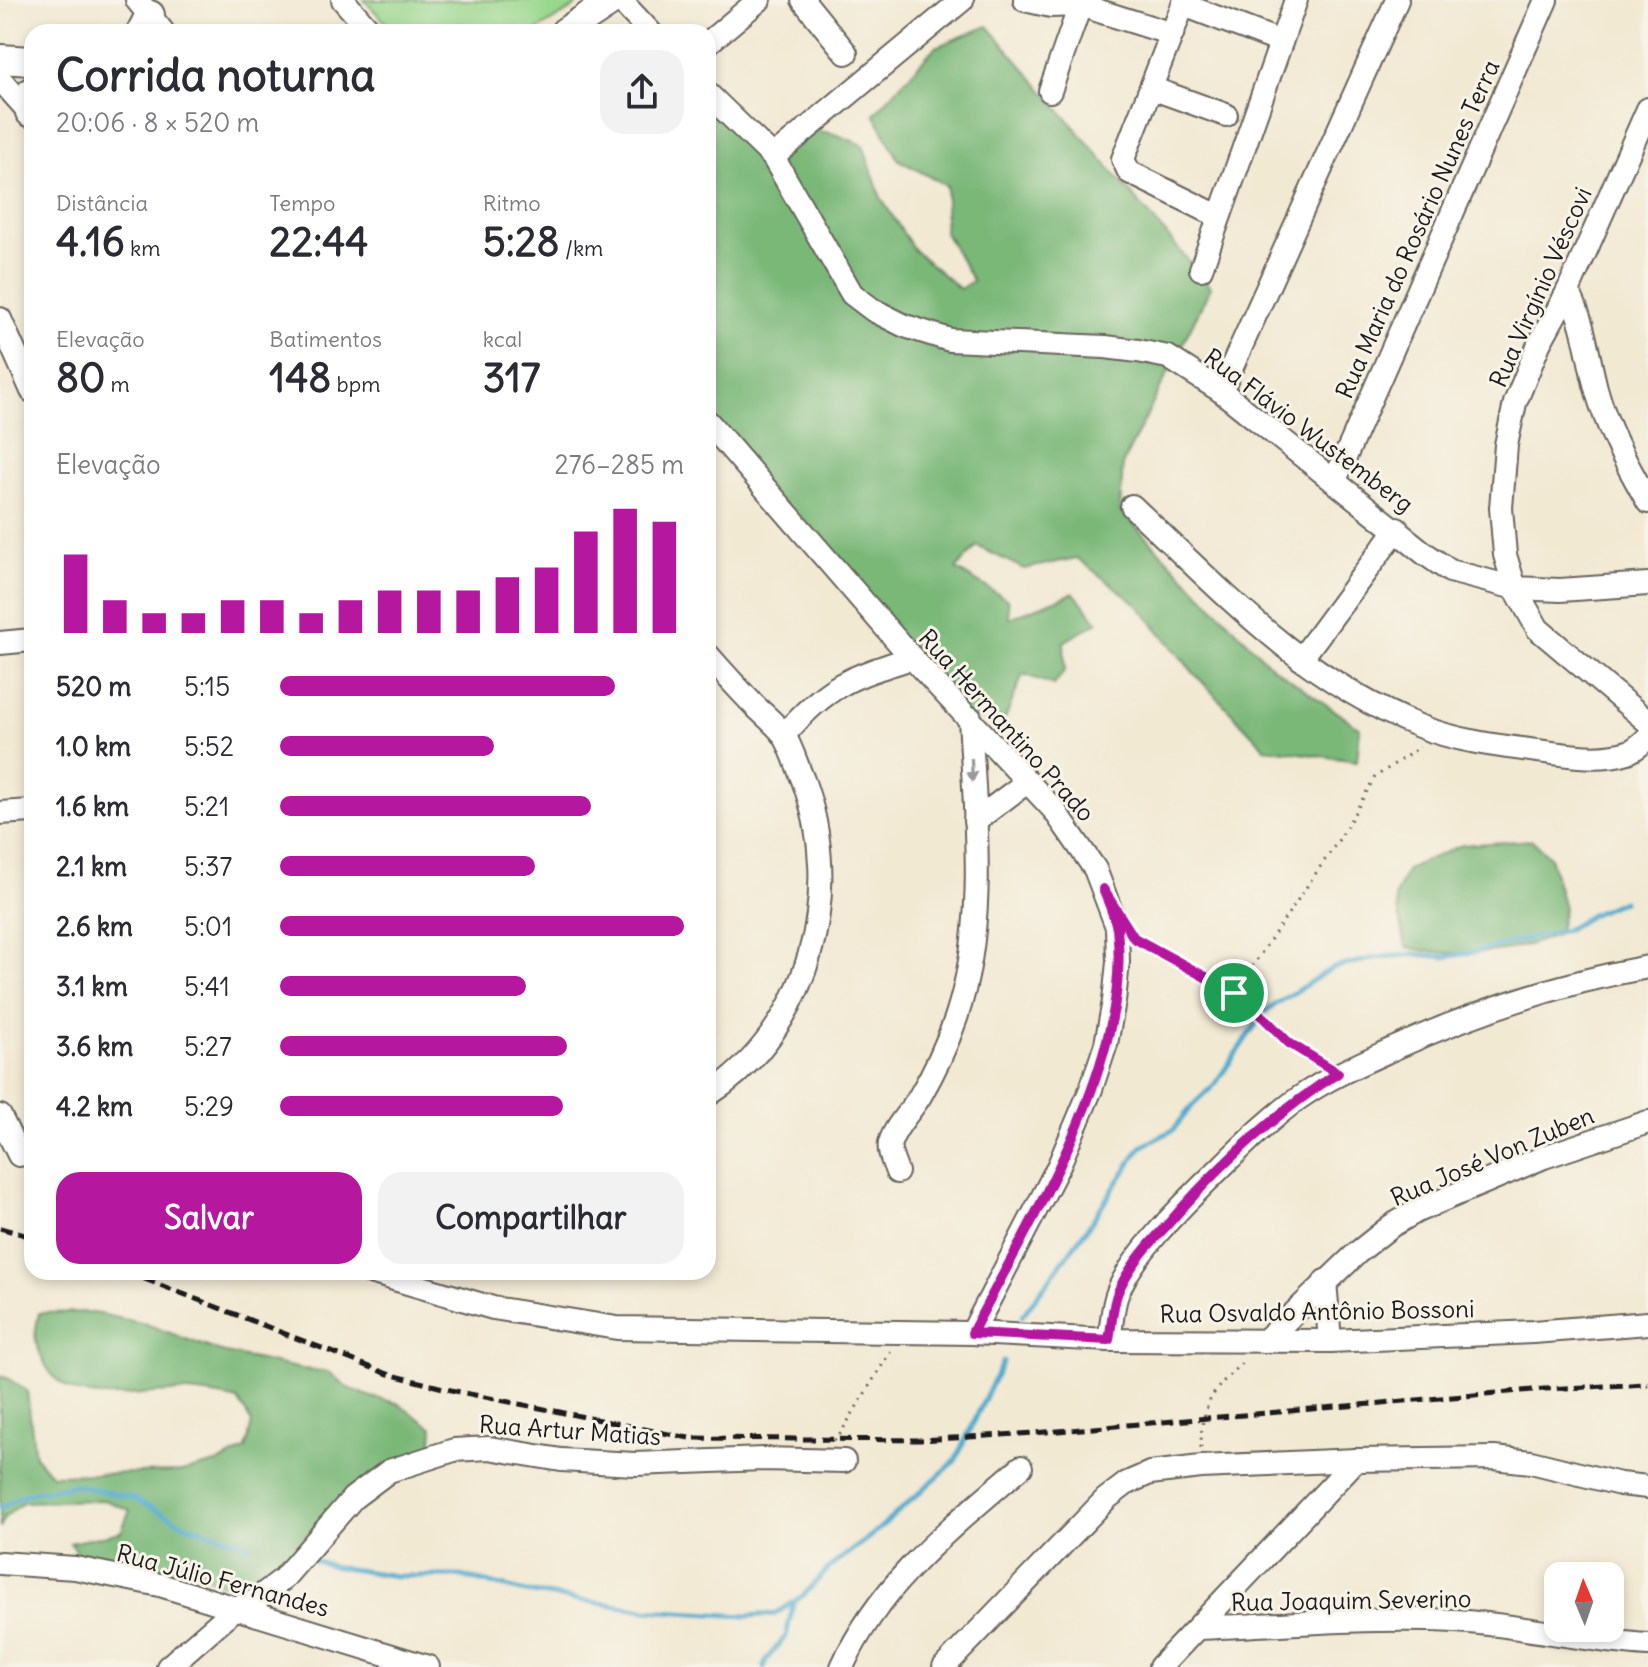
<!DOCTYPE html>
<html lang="pt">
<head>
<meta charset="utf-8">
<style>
	:root { --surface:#fff; --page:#f2f2f3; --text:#2b2b33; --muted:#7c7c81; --accent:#b5179e }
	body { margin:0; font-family:Delius,sans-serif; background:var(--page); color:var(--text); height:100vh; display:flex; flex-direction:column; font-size:30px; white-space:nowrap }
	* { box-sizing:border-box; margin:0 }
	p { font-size:26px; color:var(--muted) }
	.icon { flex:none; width:44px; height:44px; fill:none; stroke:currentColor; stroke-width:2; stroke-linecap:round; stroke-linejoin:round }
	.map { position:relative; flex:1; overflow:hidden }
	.side { position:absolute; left:24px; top:24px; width:692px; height:1256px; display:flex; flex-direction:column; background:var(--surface); border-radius:24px; box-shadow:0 4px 12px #0003 }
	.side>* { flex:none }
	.needle { width:52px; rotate:358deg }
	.fabs { position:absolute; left:1544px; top:1562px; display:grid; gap:16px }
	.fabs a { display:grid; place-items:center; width:80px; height:80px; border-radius:16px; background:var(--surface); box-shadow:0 4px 12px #0003; font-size:40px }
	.pin { position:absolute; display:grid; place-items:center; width:68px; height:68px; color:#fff; margin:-34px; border:4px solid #fff; border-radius:50%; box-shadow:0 2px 8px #0007 }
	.round { display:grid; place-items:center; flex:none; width:84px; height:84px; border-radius:24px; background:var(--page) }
	.summary { display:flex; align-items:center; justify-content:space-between; height:136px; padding:0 32px }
	h1 { font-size:44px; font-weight:700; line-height:60px }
	.stats { display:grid; grid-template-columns:repeat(3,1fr); gap:12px; height:136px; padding:8px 32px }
	.stats div { display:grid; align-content:center }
	.stats b { font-size:40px; font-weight:700 }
	.stats small { font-size:22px; font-weight:400 }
	.stats p { font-size:22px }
	.chart { height:224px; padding:16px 32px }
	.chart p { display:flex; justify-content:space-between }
	.chart svg { width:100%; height:144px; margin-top:8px; stroke:var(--accent); stroke-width:6 }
	.cta { display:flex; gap:16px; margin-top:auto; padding:16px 32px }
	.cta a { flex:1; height:92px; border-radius:24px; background:var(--accent); color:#fff; font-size:32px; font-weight:700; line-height:92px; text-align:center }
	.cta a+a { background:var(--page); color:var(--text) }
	ul { padding:0 32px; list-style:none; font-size:26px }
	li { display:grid; grid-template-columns:128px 96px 1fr; align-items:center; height:60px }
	li i { height:20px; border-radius:10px; background:var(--accent) }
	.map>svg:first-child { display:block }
	.green { fill:#98d78c; stroke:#5a7a54; stroke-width:2 }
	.forest { fill:#7ab878; stroke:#4b6a4a; stroke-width:2 }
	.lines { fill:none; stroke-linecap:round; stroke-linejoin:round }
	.stream { stroke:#4faacd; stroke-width:5 }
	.minor-casing { stroke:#67645c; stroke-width:26 }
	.major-casing { stroke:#67645c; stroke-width:32 }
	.path { stroke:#67645c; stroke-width:3; stroke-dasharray:2 6; stroke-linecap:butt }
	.minor { stroke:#fff; stroke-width:22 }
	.major { stroke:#fff; stroke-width:28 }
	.rail { stroke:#1c1c1c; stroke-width:5; stroke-dasharray:12 6; stroke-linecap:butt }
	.oneway { fill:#999 }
	.route-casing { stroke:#fff; stroke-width:16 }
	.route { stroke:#b5179e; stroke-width:10 }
	.labels { text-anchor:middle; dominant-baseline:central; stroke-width:6; stroke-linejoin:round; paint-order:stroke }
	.street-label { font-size:24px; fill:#1c1c1c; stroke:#f7f3e8 }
</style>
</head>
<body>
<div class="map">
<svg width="1648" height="1667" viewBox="0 0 1648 1667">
	<rect width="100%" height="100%" fill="#f7f3e8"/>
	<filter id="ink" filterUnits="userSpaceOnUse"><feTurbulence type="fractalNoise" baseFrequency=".0125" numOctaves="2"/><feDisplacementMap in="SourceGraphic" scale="16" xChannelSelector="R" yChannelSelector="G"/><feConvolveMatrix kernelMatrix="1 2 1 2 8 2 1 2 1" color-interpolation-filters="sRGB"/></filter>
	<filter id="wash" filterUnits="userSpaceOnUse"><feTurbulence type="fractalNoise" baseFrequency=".006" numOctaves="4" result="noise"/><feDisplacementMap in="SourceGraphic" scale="32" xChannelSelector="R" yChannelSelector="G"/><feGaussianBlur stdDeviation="1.8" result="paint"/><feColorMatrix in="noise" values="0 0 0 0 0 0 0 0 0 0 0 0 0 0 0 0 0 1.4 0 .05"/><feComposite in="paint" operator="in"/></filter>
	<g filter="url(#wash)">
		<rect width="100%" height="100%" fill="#f2e9d3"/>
		<polygon class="green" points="364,0 576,0 575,7 534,32 395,32"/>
		<g class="forest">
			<polygon points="988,26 1211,287 1123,463 1120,510 1271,666 1360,728 1357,761 1265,748 1192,671 1138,605 1077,558 1024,569 977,546 956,569 1008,600 1009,618 1074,593 1098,622 1064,642 1065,670 1054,685 1023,674 1005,719 970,718 708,422 708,94 772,157 807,129 835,134 863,145 881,198 914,250 960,289 973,281 944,231 947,186 899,160 874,114 935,47"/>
			<path d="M1532,840L1550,857L1564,908L1558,934C1512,955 1454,958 1406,947L1395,896L1407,869L1462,845Z"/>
			<path d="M91,1312L146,1324L221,1352L302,1369L329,1372L348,1388L371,1397L397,1403L433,1428L431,1454L363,1488L278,1584L242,1588L216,1582L193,1569L86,1562L70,1543L121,1532L130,1510L104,1500L23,1502L4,1518L0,1529V1376H4L27,1391L35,1456L52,1475L181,1472L220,1462L246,1449L252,1423L238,1400C216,1395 193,1391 170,1392C125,1393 67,1412 43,1360C33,1339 34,1336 39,1313Z"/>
		</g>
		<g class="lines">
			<g class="stream">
				<polyline points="1022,1316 1086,1230 1141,1147 1173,1130 1192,1106 1215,1084 1264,1012 1332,968 1375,958 1414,954 1445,957 1474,952 1566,930 1593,914 1623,901"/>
				<polyline points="0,1508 26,1494 75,1485 132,1498 188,1526 250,1545"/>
				<polyline points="313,1560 336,1567 396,1576 461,1576 526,1592 645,1610 747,1616 775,1614 804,1595 831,1566 872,1535 955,1461 1003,1361"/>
				<polyline points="764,1667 766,1660 786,1636 794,1602"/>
			</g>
		</g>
	</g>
	<g filter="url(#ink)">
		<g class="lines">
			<defs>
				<g id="minor">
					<polyline points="137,0 163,32"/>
					<polyline points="343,0 371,32"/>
					<polyline points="620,0 650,32"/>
					<polyline points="803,0 846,53"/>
					<polyline points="1025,0 1051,6 1080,5 1172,34"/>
					<polyline points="1185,0 1123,159 1129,172 1218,216"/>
					<polyline points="1184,5 1281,42"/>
					<polyline points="708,43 759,0"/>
					<polyline points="0,79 32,115"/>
					<polyline points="1151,88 1226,115"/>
					<polyline points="1050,91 1082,0"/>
					<polyline points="708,94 773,157 852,294 873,310 905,326 950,340 1105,347 1138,351 1168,357 1221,391 1424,553 1450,571 1515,588 1560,590 1648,584"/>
					<polyline points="1648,109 1568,291 1539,344 1515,403 1506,445 1501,508 1505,555 1515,588 1538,629 1648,722"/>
					<polyline points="773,157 962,0"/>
					<polyline points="1201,269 1296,0"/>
					<path d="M1568,291C1585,323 1587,354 1596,388C1607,429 1627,465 1648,502"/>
					<polyline points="0,319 32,391"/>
					<polyline points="1221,391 1397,0"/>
					<polyline points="708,422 912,658 1054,810 1095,869 1117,927 1118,962 1114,1001 1106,1044 1091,1089 1059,1165 972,1333"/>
					<polyline points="1335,480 1546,0"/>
					<path d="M1132,506C1222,591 1302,679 1419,726C1456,741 1499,746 1538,751C1566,755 1600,761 1628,752C1635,750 1642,743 1648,738"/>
					<polyline points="0,643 32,640"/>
					<path d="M708,655C723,672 738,689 754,705C763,714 776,724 784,735C792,748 797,766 803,780C845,891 810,1030 708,1095"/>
					<polyline points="1301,659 1397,529"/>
					<path d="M784,735C827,685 850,677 912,658"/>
					<polyline points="0,813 32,811"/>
					<polyline points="975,821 1027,782"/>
					<polyline points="0,1116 19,1155"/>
					<path d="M897,1172C894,1163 888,1152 890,1143C895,1126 911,1111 920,1096C934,1072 947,1044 956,1018C988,923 975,817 970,718"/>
					<polyline points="370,1272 493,1308 617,1328 972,1333 1109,1340 1330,1341 1533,1332 1648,1323"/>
					<polyline points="1325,1281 1330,1341"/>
					<path d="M1109,1340C1112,1325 1112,1306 1118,1292C1132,1256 1177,1211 1204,1184C1234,1155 1264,1123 1299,1098C1329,1077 1362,1063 1395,1048C1477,1011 1559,983 1648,967"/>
					<polyline points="1265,1341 1357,1253 1391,1226 1417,1211 1544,1157 1648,1122"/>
					<polyline points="0,1563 75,1568 160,1585 428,1667"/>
					<path d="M1198,1628C1274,1625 1354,1618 1430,1620C1503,1621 1575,1640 1648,1645"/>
					<polyline points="168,1667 237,1607 253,1602 283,1579 353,1498 389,1471 454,1450 489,1448 561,1460 635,1464 763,1459 844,1461"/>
					<path d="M842,1667C880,1582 953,1526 1021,1467"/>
					<polyline points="944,1667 1106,1499 1127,1483 1150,1473 1201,1467 1356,1460 1494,1458 1531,1462 1620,1484 1648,1487"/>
					<polyline points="1160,1667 1356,1460"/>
				</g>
				<g id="major">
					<polyline points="141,32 150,15"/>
					<polyline points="565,32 613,0"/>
					<polyline points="0,59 32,61"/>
					<polyline points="30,112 32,91"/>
				</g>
			</defs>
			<use href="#minor" class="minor-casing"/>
			<use href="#major" class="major-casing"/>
			<g class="path">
				<polyline points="1136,939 1244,998 1289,1043 1321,1063"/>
				<polyline points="1234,993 1342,835 1375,777 1420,747"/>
				<polyline points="834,1440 837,1439 892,1349"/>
				<path d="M1201,1448C1201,1402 1214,1389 1246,1359"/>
			</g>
			<use href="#minor" class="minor"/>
			<use href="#major" class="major"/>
			<g class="rail">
				<polyline points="0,1228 32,1237"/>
				<polyline points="127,1272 388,1374 455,1391 689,1438 920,1440 1035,1433 1544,1389 1648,1384"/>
			</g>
		</g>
		<defs><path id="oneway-solid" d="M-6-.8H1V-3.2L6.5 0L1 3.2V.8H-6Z" transform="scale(2)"/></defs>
		<use class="oneway" href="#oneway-solid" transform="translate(972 770) rotate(87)"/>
	</g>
	<g class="lines" filter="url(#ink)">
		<defs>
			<path id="route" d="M1103,889L1134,938L1244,998L1289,1043L1338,1073C1274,1114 1219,1165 1169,1223C1150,1243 1129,1266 1118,1292C1112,1306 1112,1325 1109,1340L972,1333C1030,1220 1133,1060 1117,929C1115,916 1108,902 1103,889Z"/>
		</defs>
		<use href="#route" class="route-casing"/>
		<use href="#route" class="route"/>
	</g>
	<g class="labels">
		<g class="street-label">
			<text transform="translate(1417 229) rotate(-66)">Rua Maria do Rosário Nunes Terra</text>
			<text transform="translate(1540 287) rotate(-66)">Rua Virgínio Véscovi</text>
			<text transform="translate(1309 430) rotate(37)">Rua Flávio Wustemberg</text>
			<text transform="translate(1007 725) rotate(48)">Rua Hermantino Prado</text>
			<text transform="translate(1492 1156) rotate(-23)">Rua José Von Zuben</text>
			<text transform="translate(1317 1311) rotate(-1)">Rua Osvaldo Antônio Bossoni</text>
			<text transform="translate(570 1430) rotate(4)">Rua Artur Matias</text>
			<text transform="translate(223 1580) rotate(15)">Rua Júlio Fernandes</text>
			<text transform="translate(1351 1600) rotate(-1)">Rua Joaquim Severino</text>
		</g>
	</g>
</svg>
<div class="fabs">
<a><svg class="needle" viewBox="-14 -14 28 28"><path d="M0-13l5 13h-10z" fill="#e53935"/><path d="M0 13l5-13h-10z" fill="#7c7c81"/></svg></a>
</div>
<div class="pin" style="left:1234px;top:993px;background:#1e9e55"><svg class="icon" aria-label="arrive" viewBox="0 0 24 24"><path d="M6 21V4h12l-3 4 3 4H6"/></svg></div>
<section class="side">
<div class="summary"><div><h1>Corrida noturna</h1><p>20:06 · 8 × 520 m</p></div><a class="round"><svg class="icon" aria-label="share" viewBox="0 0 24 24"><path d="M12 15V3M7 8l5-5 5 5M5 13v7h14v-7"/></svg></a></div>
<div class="stats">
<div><p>Distância</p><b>4.16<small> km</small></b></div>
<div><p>Tempo</p><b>22:44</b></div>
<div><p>Ritmo</p><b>5:28<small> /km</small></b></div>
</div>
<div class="stats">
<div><p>Elevação</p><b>80<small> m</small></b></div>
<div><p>Batimentos</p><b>148<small> bpm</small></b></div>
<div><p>kcal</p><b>317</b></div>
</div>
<div class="chart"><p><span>Elevação</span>276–285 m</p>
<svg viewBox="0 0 160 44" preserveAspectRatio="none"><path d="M5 44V20M15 44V34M25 44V38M35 44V38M45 44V34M55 44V34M65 44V38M75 44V34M85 44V31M95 44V31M105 44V31M115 44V27M125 44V24M135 44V13M145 44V6M155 44V10"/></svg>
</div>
<ul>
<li><b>520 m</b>5:15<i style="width:83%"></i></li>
<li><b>1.0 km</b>5:52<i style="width:53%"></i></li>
<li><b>1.6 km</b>5:21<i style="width:77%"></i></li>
<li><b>2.1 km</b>5:37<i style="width:63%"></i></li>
<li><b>2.6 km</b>5:01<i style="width:100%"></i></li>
<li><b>3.1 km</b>5:41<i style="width:61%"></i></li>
<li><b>3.6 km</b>5:27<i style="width:71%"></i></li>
<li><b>4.2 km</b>5:29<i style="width:70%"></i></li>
</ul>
<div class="cta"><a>Salvar</a><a>Compartilhar</a></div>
</section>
</div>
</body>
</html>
